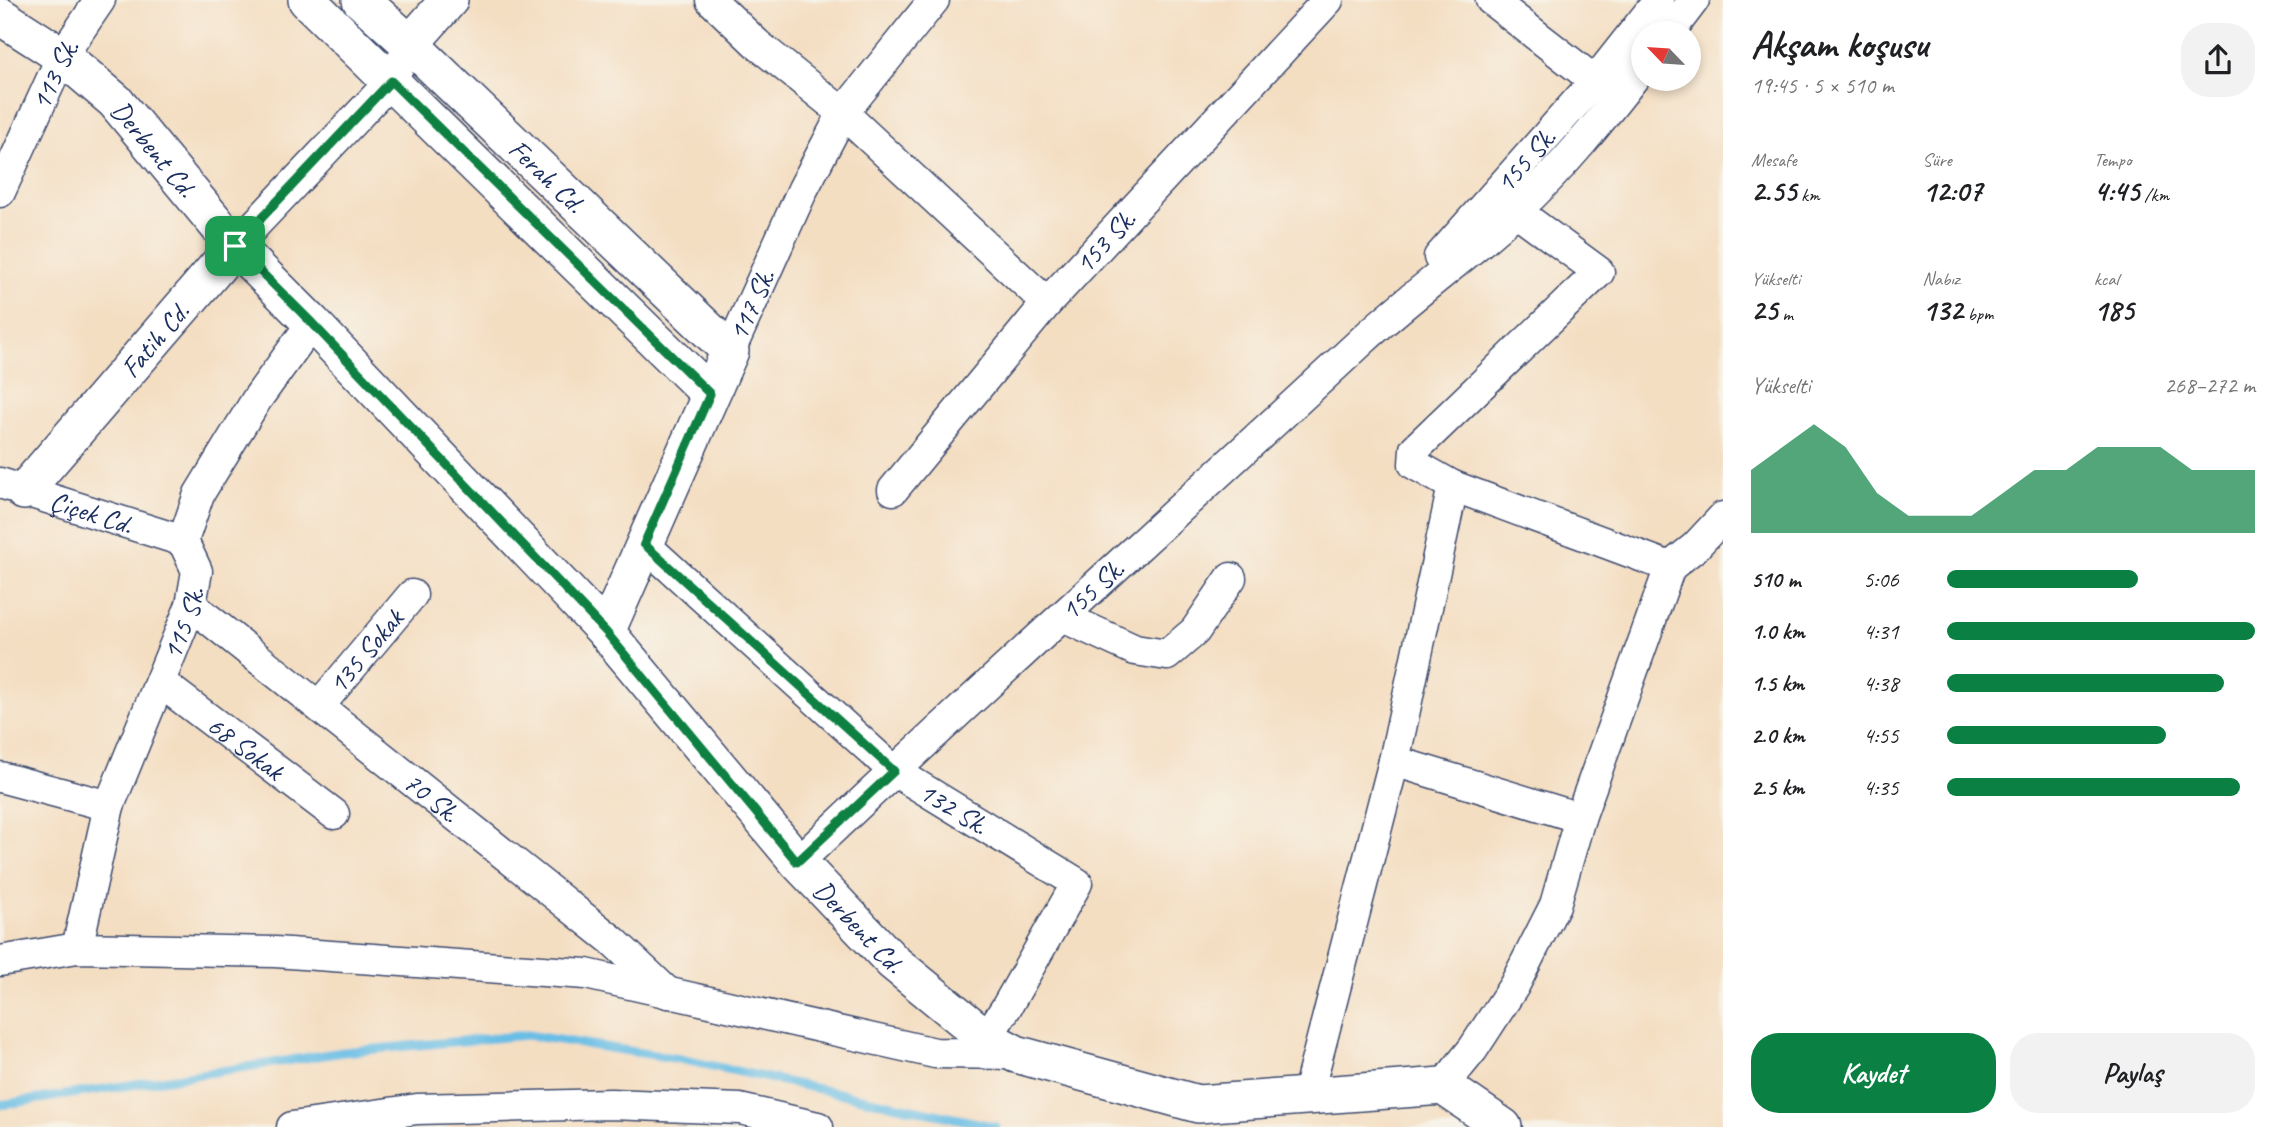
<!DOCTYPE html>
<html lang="tr">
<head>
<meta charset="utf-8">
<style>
	:root { --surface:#fff; --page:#f2f2f2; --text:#202124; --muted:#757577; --accent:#0b8043 }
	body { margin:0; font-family:Caveat,sans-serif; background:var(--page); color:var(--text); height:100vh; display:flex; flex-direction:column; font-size:26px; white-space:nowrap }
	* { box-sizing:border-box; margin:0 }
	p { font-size:23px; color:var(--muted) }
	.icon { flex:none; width:38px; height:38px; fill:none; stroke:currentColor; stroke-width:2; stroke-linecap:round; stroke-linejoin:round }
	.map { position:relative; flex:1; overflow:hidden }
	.sheet { display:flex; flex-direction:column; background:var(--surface); width:560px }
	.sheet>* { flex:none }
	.needle { width:46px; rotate:295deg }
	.buttons { position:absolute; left:1631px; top:21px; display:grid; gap:14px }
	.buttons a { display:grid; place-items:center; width:70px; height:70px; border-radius:50%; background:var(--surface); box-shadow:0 4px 10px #0003; font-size:35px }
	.pin { position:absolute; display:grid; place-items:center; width:60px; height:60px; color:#fff; margin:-30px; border-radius:14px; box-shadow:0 4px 10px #0006 }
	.round { display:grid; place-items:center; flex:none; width:74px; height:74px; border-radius:28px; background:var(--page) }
	.summary { display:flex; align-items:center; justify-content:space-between; height:119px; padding:0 28px }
	h1 { font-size:38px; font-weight:600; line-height:52px }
	.figures { display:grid; grid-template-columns:repeat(3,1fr); gap:10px; height:119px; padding:7px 28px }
	.figures div { display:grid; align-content:center }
	.figures b { font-size:30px; font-weight:600 }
	.figures small { font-size:19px; font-weight:400 }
	.figures p { font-size:19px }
	.chart { height:196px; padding:14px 28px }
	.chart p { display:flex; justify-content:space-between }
	.chart svg { width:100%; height:126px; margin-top:7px; fill:var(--accent); opacity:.7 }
	.action { display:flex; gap:14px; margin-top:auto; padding:14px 28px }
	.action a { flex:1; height:80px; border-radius:28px; background:var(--accent); color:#fff; font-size:28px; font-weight:600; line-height:80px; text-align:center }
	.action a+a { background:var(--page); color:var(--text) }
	ul { padding:0 28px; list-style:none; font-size:23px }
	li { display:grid; grid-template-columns:112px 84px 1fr; align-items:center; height:52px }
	li i { height:18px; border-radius:9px; background:var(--accent) }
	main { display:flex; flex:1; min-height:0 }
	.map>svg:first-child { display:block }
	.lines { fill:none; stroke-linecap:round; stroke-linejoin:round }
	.stream { stroke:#69bee5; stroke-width:9 }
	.minor-casing { stroke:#3c496d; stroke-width:33 }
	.tertiary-casing { stroke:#3c496d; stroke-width:40 }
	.minor { stroke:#fff; stroke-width:30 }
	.tertiary { stroke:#fff; stroke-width:37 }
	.route-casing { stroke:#fff; stroke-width:14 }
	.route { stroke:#0b8043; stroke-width:9 }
	.labels { text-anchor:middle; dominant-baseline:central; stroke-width:6; stroke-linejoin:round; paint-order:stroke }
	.street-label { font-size:28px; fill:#1b2f5e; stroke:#f7f3e8 }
</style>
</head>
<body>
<main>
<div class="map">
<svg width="1723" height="1127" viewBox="0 0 1723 1127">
	<rect width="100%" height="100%" fill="#f7f3e8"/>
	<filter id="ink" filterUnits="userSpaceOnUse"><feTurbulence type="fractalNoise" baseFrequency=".0143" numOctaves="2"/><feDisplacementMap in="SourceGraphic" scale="14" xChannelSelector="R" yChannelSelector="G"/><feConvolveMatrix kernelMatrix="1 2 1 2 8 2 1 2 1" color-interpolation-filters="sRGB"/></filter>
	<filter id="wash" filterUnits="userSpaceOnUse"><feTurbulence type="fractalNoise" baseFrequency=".00686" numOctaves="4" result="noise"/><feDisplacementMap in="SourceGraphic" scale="28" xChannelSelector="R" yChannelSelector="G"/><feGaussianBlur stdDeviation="1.57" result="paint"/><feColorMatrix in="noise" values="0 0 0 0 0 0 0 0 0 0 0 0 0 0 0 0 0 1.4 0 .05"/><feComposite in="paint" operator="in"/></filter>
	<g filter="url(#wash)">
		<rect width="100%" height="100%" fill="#f4dec2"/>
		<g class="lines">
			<polyline class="stream" points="0,1105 343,1052 527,1035 680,1059 996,1127"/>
		</g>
	</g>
	<g filter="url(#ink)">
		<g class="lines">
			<defs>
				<g id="minor">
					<polyline points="711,0 757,44 843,113 1047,303"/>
					<polyline points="1491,0 1595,81"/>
					<polyline points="1669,33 1694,0"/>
					<path id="s1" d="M0,192L62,56L100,0"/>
					<polyline points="1516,211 1599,272 1415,449 1414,464 1453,486 1670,567"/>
					<polyline points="235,246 391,81 410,44"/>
					<path id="s2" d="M1439,257L1595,81L1659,0"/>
					<path id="s3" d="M730,351L803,189L843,113L934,0"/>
					<path id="s4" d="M0,483L183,541"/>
					<path id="s5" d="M893,490L1047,303L1328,0"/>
					<path id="s6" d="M644,544L894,771L1077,883L1006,1008L986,1038"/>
					<path id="s7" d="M191,605L613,941L668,993"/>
					<polyline points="1063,617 1135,650 1167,655 1195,631 1231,578"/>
					<path id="s8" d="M160,682L334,814"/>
					<path id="s9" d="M319,706L412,595"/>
					<polyline points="1394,761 1580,818"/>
					<polyline points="0,777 109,806"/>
					<path id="s10" d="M798,862C984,685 1176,514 1364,339C1413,294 1468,256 1516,211C1564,167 1604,117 1643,66"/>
					<path id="s11" d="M77,948L109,806L191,605L197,571L183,541L199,494L257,399L312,323"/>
					<polyline points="0,961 77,948 275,952 586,974 935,1053 1016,1054"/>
					<polyline points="1443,1086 1473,1049 1514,986 1555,905 1580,818 1670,567 1695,547 1723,517"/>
					<polyline points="1307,1097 1394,761 1453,486"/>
					<polyline points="292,1127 417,1109 611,1104 740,1109 818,1127"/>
				</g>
				<g id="tertiary">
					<polyline points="307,0 710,394"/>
					<path id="s12" d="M361,0L410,44L730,351L606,632"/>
					<path id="s13" d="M0,16L62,56L115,101L235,246L312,323L606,632L798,862L893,962L986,1038L1016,1054L1198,1104L1443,1086L1503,1127"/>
					<polyline points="410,44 449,0"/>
					<path id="s14" d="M24,491L235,246"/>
				</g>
			</defs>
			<use href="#minor" class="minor-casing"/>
			<use href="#tertiary" class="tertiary-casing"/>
			<use href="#minor" class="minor"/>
			<use href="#tertiary" class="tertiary"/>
		</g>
	</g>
	<g class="lines" filter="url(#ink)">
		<defs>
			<polygon id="route" points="391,81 710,394 644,544 894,771 797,862 606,632 312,323 235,246"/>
		</defs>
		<use href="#route" class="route-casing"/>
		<use href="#route" class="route"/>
	</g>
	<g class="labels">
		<g class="street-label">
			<text stroke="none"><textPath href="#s1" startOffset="130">113 Sk.</textPath></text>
			<text stroke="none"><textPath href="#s13" startOffset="205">Derbent Cd.</textPath></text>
			<text stroke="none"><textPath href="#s2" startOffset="130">155 Sk.</textPath></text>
			<text stroke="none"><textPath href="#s12" startOffset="256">Ferah Cd.</textPath></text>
			<text stroke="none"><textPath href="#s5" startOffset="327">153 Sk.</textPath></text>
			<text stroke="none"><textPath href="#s3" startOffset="51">117 Sk.</textPath></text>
			<text stroke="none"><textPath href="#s14" startOffset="200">Fatih Cd.</textPath></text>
			<text stroke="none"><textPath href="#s4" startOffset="96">Çiçek Cd.</textPath></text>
			<text stroke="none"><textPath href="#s10" startOffset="401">155 Sk.</textPath></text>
			<text stroke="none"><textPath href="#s11" startOffset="343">115 Sk.</textPath></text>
			<text stroke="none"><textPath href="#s9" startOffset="72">135 Sokak</textPath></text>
			<text stroke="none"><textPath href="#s8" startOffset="108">68 Sokak</textPath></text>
			<text stroke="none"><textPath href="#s7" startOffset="308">70 Sk.</textPath></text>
			<text stroke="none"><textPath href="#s6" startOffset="408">132 Sk.</textPath></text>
			<text stroke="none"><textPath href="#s13" startOffset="1255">Derbent Cd.</textPath></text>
		</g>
	</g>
</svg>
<div class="buttons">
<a><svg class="needle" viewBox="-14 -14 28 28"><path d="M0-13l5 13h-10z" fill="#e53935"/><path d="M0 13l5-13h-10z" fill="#757577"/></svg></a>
</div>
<div class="pin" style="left:235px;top:246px;background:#1e9e55"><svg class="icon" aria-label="arrive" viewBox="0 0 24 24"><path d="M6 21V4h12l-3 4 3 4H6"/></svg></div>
</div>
<section class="sheet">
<div class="summary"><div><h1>Akşam koşusu</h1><p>19:45 · 5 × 510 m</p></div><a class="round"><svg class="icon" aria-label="share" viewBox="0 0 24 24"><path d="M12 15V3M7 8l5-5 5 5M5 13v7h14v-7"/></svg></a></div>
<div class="figures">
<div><p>Mesafe</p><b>2.55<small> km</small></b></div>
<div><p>Süre</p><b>12:07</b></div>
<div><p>Tempo</p><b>4:45<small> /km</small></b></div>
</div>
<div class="figures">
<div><p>Yükselti</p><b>25<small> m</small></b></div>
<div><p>Nabız</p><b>132<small> bpm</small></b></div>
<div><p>kcal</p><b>185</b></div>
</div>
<div class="chart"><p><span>Yükselti</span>268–272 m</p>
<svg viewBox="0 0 160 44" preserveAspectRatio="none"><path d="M0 44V22L10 14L20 6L30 14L40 30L50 38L60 38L70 38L80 30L90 22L100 22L110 14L120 14L130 14L140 22L150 22L160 22V44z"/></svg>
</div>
<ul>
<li><b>510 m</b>5:06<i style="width:62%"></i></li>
<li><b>1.0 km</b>4:31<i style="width:100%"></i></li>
<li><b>1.5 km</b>4:38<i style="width:90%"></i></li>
<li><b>2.0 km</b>4:55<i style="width:71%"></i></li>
<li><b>2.5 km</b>4:35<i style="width:95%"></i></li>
</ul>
<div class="action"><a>Kaydet</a><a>Paylaş</a></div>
</section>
</main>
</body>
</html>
